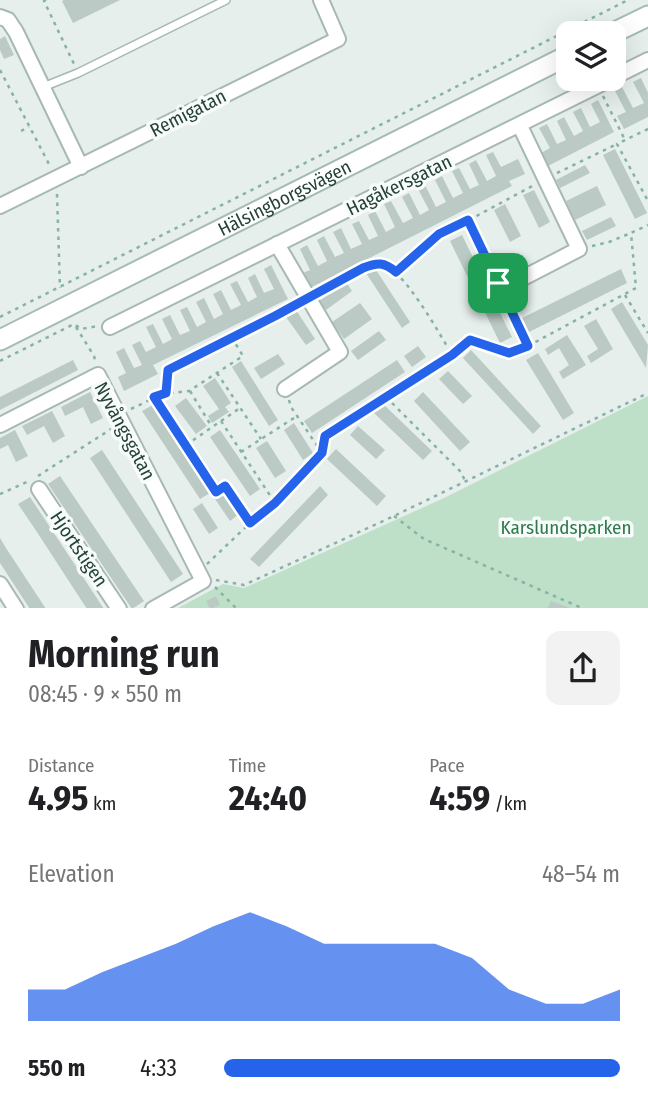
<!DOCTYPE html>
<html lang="en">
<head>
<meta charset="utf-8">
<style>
	:root { --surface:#fff; --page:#f2f2f2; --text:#202124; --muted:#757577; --accent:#2563eb }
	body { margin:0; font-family:"Fira Sans Condensed",sans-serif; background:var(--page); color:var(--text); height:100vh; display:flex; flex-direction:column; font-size:26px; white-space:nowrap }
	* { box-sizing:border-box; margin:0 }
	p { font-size:23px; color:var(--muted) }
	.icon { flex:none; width:38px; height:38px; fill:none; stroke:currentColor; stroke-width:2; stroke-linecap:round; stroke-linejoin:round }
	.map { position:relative; height:608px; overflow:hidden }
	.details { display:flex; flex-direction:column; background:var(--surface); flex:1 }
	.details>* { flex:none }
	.controls { position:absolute; left:556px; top:21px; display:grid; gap:14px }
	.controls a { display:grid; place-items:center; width:70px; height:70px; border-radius:14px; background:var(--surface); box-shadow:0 7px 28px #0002; font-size:35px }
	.pin { position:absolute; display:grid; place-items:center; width:60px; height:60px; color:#fff; margin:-30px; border-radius:14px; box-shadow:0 4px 10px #0006 }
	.round { display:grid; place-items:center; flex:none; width:74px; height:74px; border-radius:14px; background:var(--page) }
	.summary { display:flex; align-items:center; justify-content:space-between; height:119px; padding:0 28px }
	h1 { font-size:38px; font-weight:700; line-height:52px }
	.figures { display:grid; grid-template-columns:repeat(3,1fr); gap:10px; height:119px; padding:7px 28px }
	.figures div { display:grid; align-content:center }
	.figures b { font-size:35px; font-weight:700 }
	.figures small { font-size:19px; font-weight:400 }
	.figures p { font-size:19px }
	.chart { height:196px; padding:14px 28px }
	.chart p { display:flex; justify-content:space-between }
	.chart svg { width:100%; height:126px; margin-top:7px; fill:var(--accent); opacity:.7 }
	ul { padding:0 28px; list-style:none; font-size:23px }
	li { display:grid; grid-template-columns:112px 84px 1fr; align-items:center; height:52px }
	li i { height:18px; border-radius:9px; background:var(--accent) }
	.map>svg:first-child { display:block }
	.green { fill:#bfe0c8 }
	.building { fill:#bbcac4 }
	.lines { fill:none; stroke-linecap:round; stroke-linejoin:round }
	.service-casing { stroke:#a8b8b2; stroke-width:10 }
	.minor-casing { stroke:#a8b8b2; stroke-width:18 }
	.secondary-casing { stroke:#a4bbb3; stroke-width:23 }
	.path { stroke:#86b3a5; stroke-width:2.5; stroke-dasharray:3.5 5; stroke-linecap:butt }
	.service { stroke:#fff; stroke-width:7 }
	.minor { stroke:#fff; stroke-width:14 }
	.secondary { stroke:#fff; stroke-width:19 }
	.route-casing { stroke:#fff; stroke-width:14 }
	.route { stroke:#2563eb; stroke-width:9 }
	.labels { text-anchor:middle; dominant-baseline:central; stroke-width:7; stroke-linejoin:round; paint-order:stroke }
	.street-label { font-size:19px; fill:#24423a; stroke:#f7fbf9 }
	.park-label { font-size:19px; fill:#2d7a4b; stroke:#f7fbf9 }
</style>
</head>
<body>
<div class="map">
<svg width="648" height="609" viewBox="0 0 648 609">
	<rect width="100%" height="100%" fill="#e6efeb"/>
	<polygon class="green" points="648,396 648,608 176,609 223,584 244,588 269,577 444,498"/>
	<g class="building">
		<polygon points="64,0 120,0 73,23 62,1"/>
		<polygon points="5,36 14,55 4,59 0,50 0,39"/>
		<polygon points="641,78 648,93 648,117 624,129 617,116 626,112 615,91 622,87 633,108 644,103 633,82"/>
		<polygon points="598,100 614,132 548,166 541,153 550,148 539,128 547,124 557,144 566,140 557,121 564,117 574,136 583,131 573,112 581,108 590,127 600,122 591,104"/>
		<polygon points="615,149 647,213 635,219 603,155"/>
		<polygon points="493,152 501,167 518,159 525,174 509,181 512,186 310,288 303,273 310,270 300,249 307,245 318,266 327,261 317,240 324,236 335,257 344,253 333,232 341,228 351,249 362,244 352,224 359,221 369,240 378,236 368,215 375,211 386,232 395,227 384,204 391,201 403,223 413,218 402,197 409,193 420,215 429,210 418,189 425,185 436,207 446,202 435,180 442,176 453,198 463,193 452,171 459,168 470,189 479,185 469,164 476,160 487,181 496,176 486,155"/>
		<polygon points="585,165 590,173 560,188 556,180"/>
		<polygon points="597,186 606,205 575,220 566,201"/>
		<polygon points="534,190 550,222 539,228 523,195"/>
		<polygon points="505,204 521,236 510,242 494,210"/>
		<polygon points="611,217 616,226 587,240 582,231"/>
		<polygon points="462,235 512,337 500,343 450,241"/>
		<polygon points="271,265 288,299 153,365 158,374 124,391 118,377 126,373 116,352 124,348 134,368 142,365 132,345 140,341 146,352 156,347 146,327 153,324 163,344 172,339 162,319 170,315 180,335 190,331 180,310 187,307 197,327 206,322 196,302 204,298 214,319 223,314 213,294 221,290 231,310 241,305 230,284 237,281 248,302 257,297 248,278 255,274 264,293 274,289 264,269"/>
		<polygon points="374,267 410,322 402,328 366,273"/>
		<polygon points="621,269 627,283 527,333 520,319"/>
		<polygon points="346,282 352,291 326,310 319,301"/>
		<polygon points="622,302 648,345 646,368 611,309"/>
		<polygon points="360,303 372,319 344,339 332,322"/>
		<polygon points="296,310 315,339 306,345 286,317"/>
		<polygon points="596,319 613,349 591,363 587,356 598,349 584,326"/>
		<polygon points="379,331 386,340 358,360 351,351"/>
		<polygon points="567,335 586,365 563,379 559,372 569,365 559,348 548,355 545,349"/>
		<polygon points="418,346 426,357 412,367 404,356"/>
		<polygon points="471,350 541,426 533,434 463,358"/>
		<polygon points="538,353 574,413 563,420 526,360"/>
		<polygon points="278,354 285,364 261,379 254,368"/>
		<polygon points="73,360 78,370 0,410 0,397"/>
		<polygon points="397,360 405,372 312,433 304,421"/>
		<polygon points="241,361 278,420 269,426 232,367"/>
		<polygon points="448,371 472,396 463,404 439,379"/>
		<polygon points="215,378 231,403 225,407 229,412 212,423 208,416 219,409 203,386"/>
		<polygon points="90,392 103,418 91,424 83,407 65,416 61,407"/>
		<polygon points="423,392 470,442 460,451 414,401"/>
		<polygon points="186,398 207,426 196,434 175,406"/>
		<polygon points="382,403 432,451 423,460 373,412"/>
		<polygon points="153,405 210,493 200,499 142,411"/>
		<polygon points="52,411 65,436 53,443 44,426 27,435 22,426"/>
		<polygon points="294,423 313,453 303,460 284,430"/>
		<polygon points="358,426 385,450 376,459 350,435"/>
		<polygon points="15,430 28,456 16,462 8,445 0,449 0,438"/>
		<polygon points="220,430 260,489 250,496 210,437"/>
		<polygon points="267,441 286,471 275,478 256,448"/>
		<polygon points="336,449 386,496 377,506 327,459"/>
		<polygon points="102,450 183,574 171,582 90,458"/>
		<polygon points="60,476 144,601 132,609 48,484"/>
		<polygon points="320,486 328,495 259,567 250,559"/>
		<polygon points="223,490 239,514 230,521 213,496"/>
		<polygon points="30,497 79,571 104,609 87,609 35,529 18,504"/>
		<polygon points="202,503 218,528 209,534 193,509"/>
		<polygon points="0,538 6,548 46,609 30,609 28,606 0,563"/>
		<polygon points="216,596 220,605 210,609 206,601"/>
		<polygon points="551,601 570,608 570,609 547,609"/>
	</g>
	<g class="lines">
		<defs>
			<polyline id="service" points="43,87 78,73 226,0"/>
			<g id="minor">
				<polyline points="0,17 8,20 16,32 81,167"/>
				<polyline points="614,77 648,60"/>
				<polyline points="520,126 579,249 521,279"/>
				<polyline points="0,206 338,39 321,0"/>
				<polyline points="277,244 340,352 285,389"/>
				<polyline points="110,327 611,79"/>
				<polyline points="0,425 98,375 203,581 153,609"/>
				<polyline points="39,489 119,609"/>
				<polyline points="0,584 16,609"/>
			</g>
			<g id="secondary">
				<polyline points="613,33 648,16"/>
				<path id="s1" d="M0,340L569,55"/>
			</g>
		</defs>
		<use href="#service" class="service-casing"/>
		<use href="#minor" class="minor-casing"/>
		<use href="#secondary" class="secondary-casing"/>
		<g class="path">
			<polyline points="46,0 44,1 74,64"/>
			<polyline points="0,70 50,166"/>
			<polyline points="603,96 625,140"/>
			<polyline points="648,129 617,144 648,201"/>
			<polyline points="21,131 29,127"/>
			<polyline points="557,173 617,144"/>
			<polyline points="57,194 60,288"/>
			<polyline points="469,220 536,184"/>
			<polyline points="592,246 609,242 631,233"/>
			<polyline points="396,272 439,234 469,220 528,346 509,353 470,340 452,355"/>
			<polyline points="625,295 648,333"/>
			<polyline points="0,317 628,0"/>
			<polyline points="76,327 94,356 96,364"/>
			<polyline points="528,346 636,288 631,233 648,225"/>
			<polyline points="0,361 74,324 81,329 98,326"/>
			<polyline points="217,373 261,439"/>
			<polyline points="190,391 212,427"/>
			<polyline points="166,393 168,370 299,304"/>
			<polyline points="154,397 216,492 225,486 250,523"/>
			<polyline points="386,397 461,472 465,481"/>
			<polyline points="289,400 291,407 322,453"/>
			<polyline points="131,409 162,394 189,391 243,356 232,338"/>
			<polyline points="221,421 275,503"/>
			<polyline points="186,445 240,408"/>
			<polyline points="241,452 297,416"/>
			<polyline points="38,476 111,429"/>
			<polyline points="0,494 29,481"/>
			<polyline points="394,516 424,539 584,609"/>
			<path d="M207,564L250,523L275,503L322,453L325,436L452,355C441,336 400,262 378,263C362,263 335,284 320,292"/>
			<polyline points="216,580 244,585 394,516 648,393"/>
			<polyline points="215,587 237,609"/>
		</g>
		<use href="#service" class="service"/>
		<use href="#minor" class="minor"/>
		<use href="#secondary" class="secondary"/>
	</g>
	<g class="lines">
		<defs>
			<path id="route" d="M468,220L528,346L509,353L470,340L452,355L325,436L322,453L275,503L250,523L225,486L216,492L154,397L166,393L168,370L275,316L363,268C378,262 384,262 396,272L439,234Z"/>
		</defs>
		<use href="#route" class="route-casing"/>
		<use href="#route" class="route"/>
	</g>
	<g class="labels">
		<g class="street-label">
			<text transform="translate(188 113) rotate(-27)">Remigatan</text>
			<text transform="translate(399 185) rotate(-26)">Hagåkersgatan</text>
			<text stroke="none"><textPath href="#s1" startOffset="318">Hälsingborgsvägen</textPath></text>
			<text transform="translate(125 431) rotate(62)">Nyvångsgatan</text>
			<text transform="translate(79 549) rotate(56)">Hjortstigen</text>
		</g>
		<g class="park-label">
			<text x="566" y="527">Karslundsparken</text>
		</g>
	</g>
</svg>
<div class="controls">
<a><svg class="icon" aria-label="layers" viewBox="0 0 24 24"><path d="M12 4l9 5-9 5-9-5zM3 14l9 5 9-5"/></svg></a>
</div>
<div class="pin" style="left:498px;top:283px;background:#1e9e55"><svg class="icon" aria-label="arrive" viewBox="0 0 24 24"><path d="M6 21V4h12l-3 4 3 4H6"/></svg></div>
</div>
<section class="details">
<div class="summary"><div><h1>Morning run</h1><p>08:45 · 9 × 550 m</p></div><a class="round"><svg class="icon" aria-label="share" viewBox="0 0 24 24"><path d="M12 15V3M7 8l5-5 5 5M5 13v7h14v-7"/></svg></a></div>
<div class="figures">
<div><p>Distance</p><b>4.95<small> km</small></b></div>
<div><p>Time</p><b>24:40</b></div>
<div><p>Pace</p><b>4:59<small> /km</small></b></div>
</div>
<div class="chart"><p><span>Elevation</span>48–54 m</p>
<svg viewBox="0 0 160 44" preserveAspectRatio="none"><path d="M0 44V33L10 33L20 27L30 22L40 17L50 11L60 6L70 11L80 17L90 17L100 17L110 17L120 22L130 33L140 38L150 38L160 33V44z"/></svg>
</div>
<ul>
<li><b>550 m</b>4:33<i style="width:100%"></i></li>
</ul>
</section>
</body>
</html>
